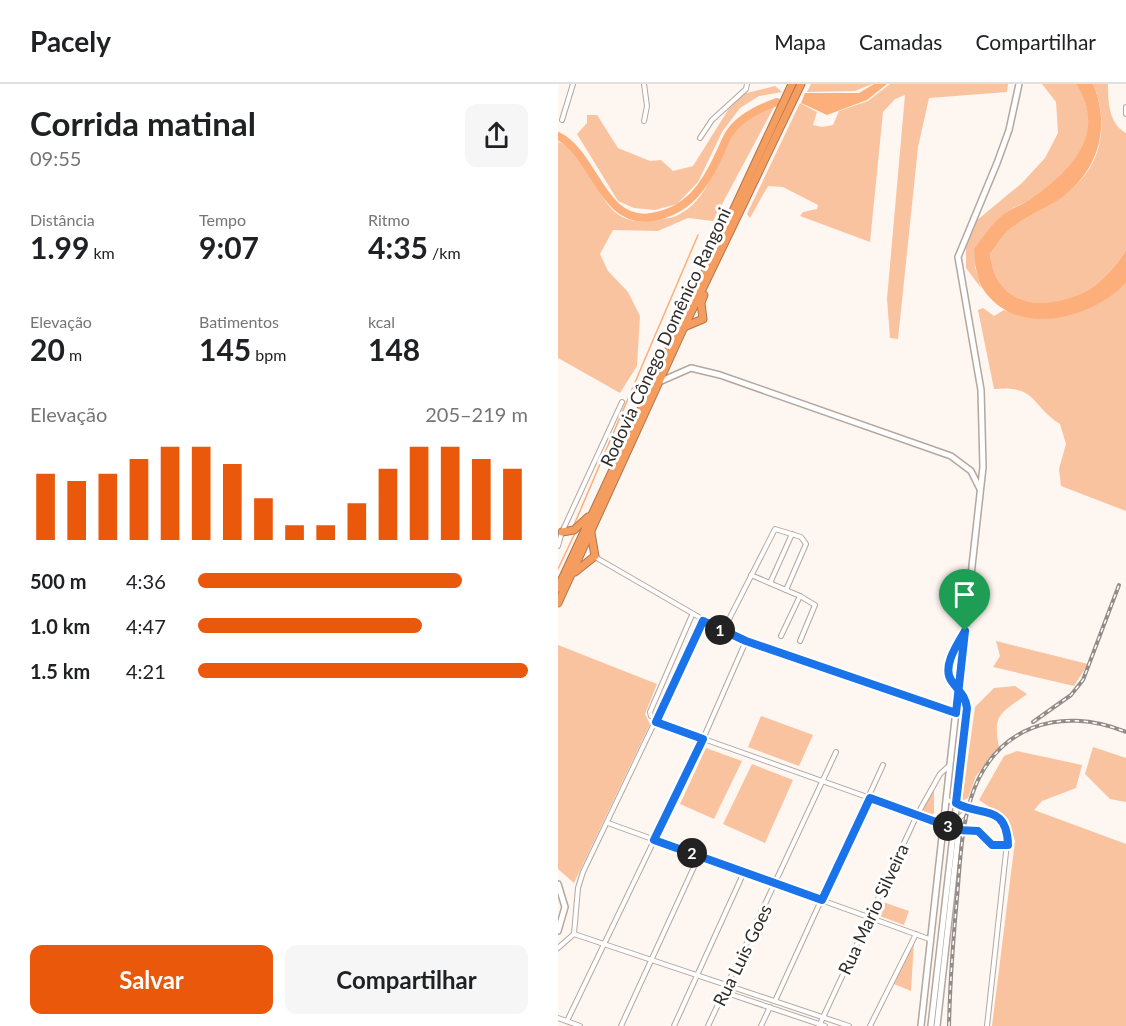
<!DOCTYPE html>
<html lang="pt">
<head>
<meta charset="utf-8">
<style>
	:root { --surface:#fff; --page:#f6f6f6; --text:#202124; --muted:#757577; --line:#e0e0e0; --accent:#ea580c }
	body { margin:0; font-family:Lato,sans-serif; background:var(--page); color:var(--text); height:100vh; display:flex; flex-direction:column; font-size:22px; white-space:nowrap }
	* { box-sizing:border-box; margin:0 }
	p { font-size:20px; color:var(--muted) }
	.icon { flex:none; width:33px; height:33px; fill:none; stroke:currentColor; stroke-width:2; stroke-linecap:round; stroke-linejoin:round }
	.map { position:relative; flex:1; overflow:hidden }
	.side { display:flex; flex-direction:column; background:var(--surface); width:558px }
	.side>* { flex:none }
	.pin { position:absolute; display:grid; place-items:center; width:51px; height:51px; color:#fff; margin:-62px -26px; border-radius:50% 50% 50% 0; rotate:-45deg; box-shadow:0 0 6px #0007 }
	.pin .icon { rotate:45deg }
	.km { position:absolute; width:30px; height:30px; margin:-15px; border-radius:50%; background:#222; color:#fff; font-size:16px; line-height:30px; text-align:center }
	.round { display:grid; place-items:center; flex:none; width:63px; height:63px; border-radius:12px; background:var(--page) }
	.overview { display:flex; align-items:center; justify-content:space-between; height:102px; padding:0 30px }
	h1 { font-size:33px; font-weight:700; line-height:45px }
	.stats { display:grid; grid-template-columns:repeat(3,1fr); gap:9px; height:102px; padding:6px 30px }
	.stats div { display:grid; align-content:center }
	.stats b { font-size:30px; font-weight:700 }
	.stats small { font-size:16px; font-weight:400 }
	.stats p { font-size:16px }
	.chart { height:168px; padding:12px 30px }
	.chart p { display:flex; justify-content:space-between }
	.chart svg { width:100%; height:108px; margin-top:6px; stroke:var(--accent); stroke-width:6 }
	.cta { display:flex; gap:12px; margin-top:auto; padding:12px 30px }
	.cta a { flex:1; height:69px; border-radius:12px; background:var(--accent); color:#fff; font-size:24px; font-weight:700; line-height:69px; text-align:center }
	.cta a+a { background:var(--page); color:var(--text) }
	ul { padding:0 30px; list-style:none; font-size:20px }
	li { display:grid; grid-template-columns:96px 72px 1fr; align-items:center; height:45px }
	li i { height:15px; border-radius:8px; background:var(--accent) }
	header { display:flex; align-items:center; gap:36px; box-sizing:border-box; height:84px; padding:0 30px; background:var(--surface); border-bottom:2px solid var(--line) }
	header strong { font-size:28px }
	nav { display:flex; gap:33px; margin-inline-start:auto; font-size:21px }
	main { display:flex; flex:1; min-height:0 }
	.map>svg:first-child { display:block }
	.green { fill:#fac39f }
	.water { fill:#fcaf7b }
	.lines { fill:none; stroke-linecap:round; stroke-linejoin:round }
	.stream { stroke:#fcaf7b; stroke-width:1.5 }
	.river { stroke:#fcaf7b; stroke-width:8 }
	.minor-casing { stroke:#b4a79f; stroke-width:6 }
	.secondary-casing { stroke:#b4a79f; stroke-width:8 }
	.motorway-casing { stroke:#b0754c; stroke-width:9 }
	.minor { stroke:#fff; stroke-width:4 }
	.secondary { stroke:#fff; stroke-width:5 }
	.motorway { stroke:#f59c5f; stroke-width:7 }
	.rail-casing { stroke:#928b87; stroke-width:4 }
	.rail { stroke:#fff; stroke-width:1.5; stroke-dasharray:4.5; stroke-linecap:butt }
	.route-casing { stroke:#fff; stroke-width:12 }
	.route { stroke:#1a73e8; stroke-width:8 }
	.labels { text-anchor:middle; dominant-baseline:central; stroke-width:6; stroke-linejoin:round; paint-order:stroke }
	.street-label { font-size:18px; fill:#312c29; stroke:#fff }
</style>
</head>
<body>
<header>
<strong>Pacely</strong>
<nav><a>Mapa</a><a>Camadas</a><a>Compartilhar</a></nav>
</header>
<main>
<section class="side">
<div class="overview"><div><h1>Corrida matinal</h1><p>09:55</p></div><a class="round"><svg class="icon" aria-label="share" viewBox="0 0 24 24"><path d="M12 15V3M7 8l5-5 5 5M5 13v7h14v-7"/></svg></a></div>
<div class="stats">
<div><p>Distância</p><b>1.99<small> km</small></b></div>
<div><p>Tempo</p><b>9:07</b></div>
<div><p>Ritmo</p><b>4:35<small> /km</small></b></div>
</div>
<div class="stats">
<div><p>Elevação</p><b>20<small> m</small></b></div>
<div><p>Batimentos</p><b>145<small> bpm</small></b></div>
<div><p>kcal</p><b>148</b></div>
</div>
<div class="chart"><p><span>Elevação</span>205–219 m</p>
<svg viewBox="0 0 160 44" preserveAspectRatio="none"><path d="M5 44V17M15 44V20M25 44V17M35 44V11M45 44V6M55 44V6M65 44V13M75 44V27M85 44V38M95 44V38M105 44V29M115 44V15M125 44V6M135 44V6M145 44V11M155 44V15"/></svg>
</div>
<ul>
<li><b>500 m</b>4:36<i style="width:80%"></i></li>
<li><b>1.0 km</b>4:47<i style="width:68%"></i></li>
<li><b>1.5 km</b>4:21<i style="width:100%"></i></li>
</ul>
<div class="cta"><a>Salvar</a><a>Compartilhar</a></div>
</section>
<div class="map">
<svg width="568" height="942" viewBox="0 0 568 942">
	<rect width="100%" height="100%" fill="#fef6f1"/>
	<g class="green">
		<polygon points="253,0 314,0 297,7 249,8"/>
		<polygon points="332,0 450,0 449,8 371,14 360,63 340,255 332,254 329,215 347,11 337,15 325,28 312,158 242,132 245,128 259,125 260,121 225,103 210,102 192,134 189,130 242,19 259,28 255,41 264,43 275,41 281,27 310,17"/>
		<path d="M484,0H518C552,51 511,88 471,116C465,121 456,122 450,127C439,136 425,169 417,183L423,204L408,184V163L418,137L464,99L487,74L500,49L498,18Z"/>
		<path d="M535,0H550C550,18 551,40 568,49V166C559,181 545,197 530,206C488,230 438,224 432,170C439,160 446,149 456,142C476,128 499,119 517,102C546,76 550,34 535,0Z"/>
		<polygon points="217,2 224,8 201,12 182,24 164,48 140,98 119,120 97,126 76,124 60,117 19,50 29,39 29,31 39,31 60,64 92,77 103,76 115,87 135,82 170,26 184,10"/>
		<path d="M216,23L155,137L130,134L100,147L55,146L42,170L50,187L70,208L82,232L79,282L62,309L0,274V58C43,70 34,148 95,136C102,135 111,135 118,132C161,113 158,53 194,30C200,26 210,25 216,23Z"/>
		<path d="M568,199V427L503,402L501,385L508,360L502,340C472,321 479,301 436,305L420,226L425,224L436,232L446,226C483,238 502,237 536,219C548,213 559,208 568,199Z"/>
		<polygon points="438,557 530,580 516,602 435,583 442,572"/>
		<polygon points="0,561 99,600 87,630 92,640 16,799 0,785"/>
		<path d="M457,602L469,610C444,629 434,629 441,663L418,692L410,714L404,717L417,623L436,604Z"/>
		<polygon points="203,632 255,651 241,682 190,663"/>
		<polygon points="535,663 568,674 568,718 552,715 527,690"/>
		<polygon points="148,664 184,677 156,735 122,720"/>
		<polygon points="459,667 524,681 518,704 484,717 476,726 568,760 568,942 434,942 457,757 450,735 421,716 446,672"/>
		<polygon points="194,680 235,696 207,759 165,740"/>
		<polygon points="376,704 376,729 372,733 364,726"/>
		<polygon points="325,818 351,827 346,841 319,831"/>
		<polygon points="356,857 353,907 336,900"/>
	</g>
	<g class="water">
		<polygon points="316,0 329,0 309,16 269,31 243,19 247,9 301,9"/>
		<path d="M518,0H535C553,42 541,87 503,114C488,124 471,131 456,142C446,149 439,160 432,170C438,224 488,229 530,206C545,197 559,181 568,166V199C533,235 458,255 425,205C418,195 417,177 416,165C426,152 436,136 450,127C457,123 464,121 471,116C511,88 551,51 518,0Z"/>
	</g>
	<g class="lines">
		<g class="stream">
			<polyline points="16,441 140,151"/>
			<polyline points="0,485 17,449"/>
		</g>
		<path class="river" d="M0,52C37,70 44,142 94,133C130,127 147,102 161,71C165,64 168,53 173,47C184,32 202,24 219,18"/>
		<defs>
			<g id="minor">
				<polyline points="86,0 89,22 86,37"/>
				<polyline points="568,23 568,30"/>
				<polyline points="4,36 15,0"/>
				<polyline points="142,54 154,36 188,5 189,0"/>
				<polyline points="0,462 4,448 64,318"/>
				<polyline points="37,473 165,547 252,580 398,628"/>
				<polyline points="193,491 242,512 223,552"/>
				<polyline points="212,499 234,450"/>
				<polyline points="242,512 257,521 242,557"/>
				<polyline points="165,547 217,445 243,453 248,460 228,506"/>
				<polyline points="99,635 93,632 92,628 134,531"/>
				<polyline points="98,638 385,740"/>
				<path d="M389,716C396,718 401,722 407,724C427,732 440,722 450,750L429,942"/>
				<polyline points="398,737 410,726"/>
				<polyline points="50,739 371,855"/>
				<polyline points="401,745 420,747 433,761 450,761"/>
				<polyline points="16,850 291,942"/>
				<polyline points="0,864 16,850 20,804 25,788 145,537"/>
				<polyline points="166,908 267,942"/>
				<polyline points="217,917 325,681"/>
				<polyline points="0,934 22,942"/>
				<polyline points="9,937 145,655 188,557"/>
				<polyline points="63,942 141,772"/>
				<polyline points="116,942 186,788"/>
				<polyline points="150,942 278,668"/>
				<polyline points="203,942 212,923"/>
				<polyline points="261,942 359,731 382,690 392,681"/>
				<polyline points="312,942 358,850"/>
			</g>
			<g id="secondary">
				<polyline points="101,298 133,284 162,291 393,372 413,387 422,405"/>
				<polyline points="0,800 7,823 0,847"/>
				<polyline points="363,942 425,383 423,306 400,173 439,79 451,46 461,0"/>
				<path d="M373,942L409,630C408,610 402,610 393,596C384,583 399,562 404,551"/>
				<polyline points="379,942 401,745 393,743"/>
			</g>
			<g id="motorway">
				<polyline points="126,243 145,235 143,219 146,211"/>
				<polyline points="4,448 16,446 30,433"/>
				<polyline points="17,488 37,472 33,449"/>
				<polyline points="0,504 234,0"/>
				<polyline points="0,519 126,243 243,0"/>
			</g>
		</defs>
		<use href="#minor" class="minor-casing"/>
		<use href="#secondary" class="secondary-casing"/>
		<use href="#motorway" class="motorway-casing"/>
		<use href="#minor" class="minor"/>
		<use href="#secondary" class="secondary"/>
		<use href="#motorway" class="motorway"/>
		<defs>
			<g id="rail">
				<polyline points="475,638 513,611 525,596 561,501"/>
				<path d="M391,942C392,899 395,857 399,814C402,780 403,746 413,714C436,642 502,621 568,648"/>
			</g>
		</defs>
		<use href="#rail" class="rail-casing"/>
		<use href="#rail" class="rail"/>
	</g>
	<g class="lines">
		<defs>
			<path id="route" d="M407,547L398,629L188,557L145,537L98,638L145,655L96,756L264,816L312,714L400,746L420,747L434,761H450C449,719 422,733 398,719L409,624C407,610 400,607 393,596C384,582 400,559 407,547"/>
		</defs>
		<use href="#route" class="route-casing"/>
		<use href="#route" class="route"/>
	</g>
	<g class="labels">
		<g class="street-label">
			<text transform="translate(107 253) rotate(-65)">Rodovia Cônego Domênico Rangoni</text>
			<text transform="translate(315 825) rotate(-65)">Rua Mario Silveira</text>
			<text transform="translate(184 871) rotate(-64)">Rua Luis Goes</text>
		</g>
	</g>
</svg>
<div class="pin" style="left:407px;top:547px;background:#1e9e55"><svg class="icon" aria-label="arrive" viewBox="0 0 24 24"><path d="M6 21V4h12l-3 4 3 4H6"/></svg></div>
<b class="km" style="left:162px;top:546px">1</b>
<b class="km" style="left:134px;top:769px">2</b>
<b class="km" style="left:390px;top:742px">3</b>
</div>
</main>
</body>
</html>
